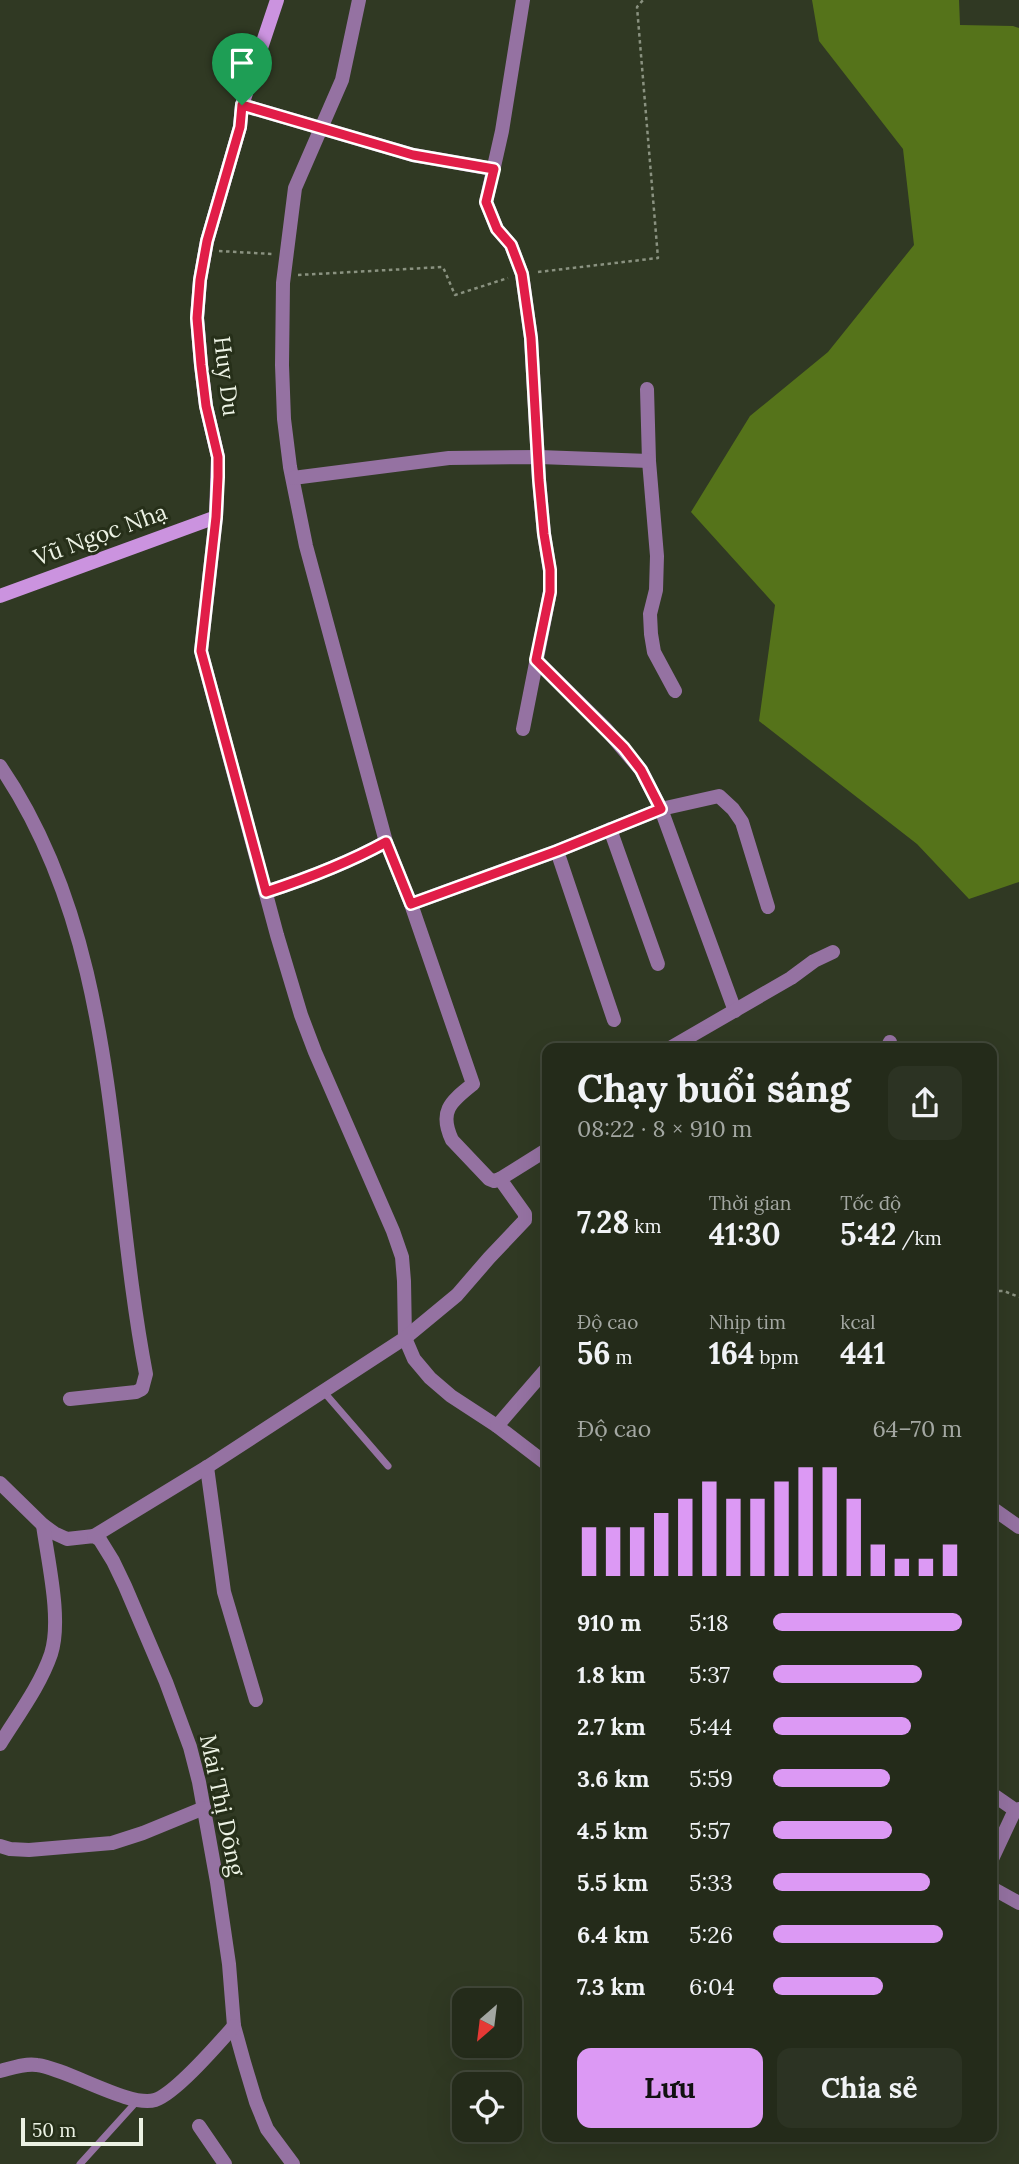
<!DOCTYPE html>
<html lang="vi">
<head>
<meta charset="utf-8">
<style>
	:root { --surface:#242b1a; --page:#2c3323; --text:#f1f3f6; --muted:#a3a7a2; --line:#414739; --accent:#dc99f4 }
	body { margin:0; font-family:Lora,serif; background:var(--page); color:var(--text); height:100vh; display:flex; flex-direction:column; font-size:26px; white-space:nowrap }
	* { box-sizing:border-box; margin:0 }
	p { font-size:23px; color:var(--muted) }
	.icon { flex:none; width:38px; height:38px; fill:none; stroke:currentColor; stroke-width:2; stroke-linecap:round; stroke-linejoin:round }
	.map { position:relative; flex:1; overflow:hidden }
	.panel { position:absolute; left:542px; top:1043px; width:455px; height:1099px; display:flex; flex-direction:column; background:var(--surface); border-radius:14px; box-shadow:0 7px 28px #0002,0 0 0 2px var(--line) }
	.panel>* { flex:none }
	.needle { width:46px; rotate:208deg }
	.fabs { position:absolute; left:452px; top:1988px; display:grid; gap:14px }
	.fabs a { display:grid; place-items:center; width:70px; height:70px; border-radius:14px; background:var(--surface); box-shadow:0 7px 28px #0002,0 0 0 2px var(--line); font-size:35px }
	.scale { position:absolute; left:21px; bottom:18px; width:122px; box-sizing:border-box; padding-left:7px; border:4px solid #ecf2e4; border-top:0; font-size:19px; line-height:24px; white-space:nowrap; color:#ecf2e4; -webkit-text-stroke:5px #262f19; paint-order:stroke }
	.pin { position:absolute; display:grid; place-items:center; width:60px; height:60px; color:#fff; margin:-72px -30px; border-radius:50% 50% 50% 0; rotate:-45deg; box-shadow:0 0 7px #0007 }
	.pin .icon { rotate:45deg }
	.round { display:grid; place-items:center; flex:none; width:74px; height:74px; border-radius:14px; background:var(--page) }
	.summary { display:flex; align-items:center; justify-content:space-between; height:119px; padding:0 35px }
	h1 { font-size:38px; font-weight:700; line-height:52px }
	.metrics { display:grid; grid-template-columns:repeat(3,1fr); gap:10px; height:119px; padding:7px 35px }
	.metrics div { display:grid; align-content:center }
	.metrics b { font-size:30px; font-weight:700 }
	.metrics small { font-size:19px; font-weight:400 }
	.metrics p { font-size:19px }
	.chart { height:196px; padding:14px 35px }
	.chart p { display:flex; justify-content:space-between }
	.chart svg { width:100%; height:126px; margin-top:7px; stroke:var(--accent); stroke-width:6 }
	.button { display:flex; gap:14px; margin-top:auto; padding:14px 35px }
	.button a { flex:1; height:80px; border-radius:14px; background:var(--accent); color:#111; font-size:28px; font-weight:700; line-height:80px; text-align:center }
	.button a+a { background:var(--page); color:var(--text) }
	ul { padding:0 35px; list-style:none; font-size:23px }
	li { display:grid; grid-template-columns:112px 84px 1fr; align-items:center; height:52px }
	li i { height:18px; border-radius:9px; background:var(--accent) }
	.map>svg:first-child { display:block }
	.forest { fill:#55731a }
	.lines { fill:none; stroke-linecap:round; stroke-linejoin:round }
	.path { stroke:#8a9280; stroke-width:2.5; stroke-dasharray:3.5 3.5; stroke-linecap:butt }
	.lane { stroke:#9572a2; stroke-width:7 }
	.street { stroke:#9572a2; stroke-width:14 }
	.secondary { stroke:#cb93df; stroke-width:14 }
	.route-casing { stroke:#fff; stroke-width:14 }
	.route { stroke:#e11d48; stroke-width:9 }
	.labels { text-anchor:middle; dominant-baseline:central; stroke-width:6; stroke-linejoin:round; paint-order:stroke }
	.street-label { font-size:23px; fill:#ecf2e4; stroke:#262f19 }
</style>
</head>
<body>
<div class="map">
<svg width="1019" height="2164" viewBox="0 0 1019 2164">
	<rect width="100%" height="100%" fill="#303923"/>
	<polygon class="forest" points="812,0 959,0 960,25 1013,26 1019,28 1019,882 969,899 917,844 759,721 775,605 691,512 750,416 828,352 914,245 903,149 819,41"/>
	<g class="lines">
		<g class="path">
			<polyline points="219,251 272,254"/>
			<polyline points="538,272 658,258 637,7 643,0"/>
			<polyline points="298,275 443,267 455,295 508,278"/>
			<polyline points="992,1291 1004,1291 1019,1297"/>
		</g>
		<g class="lane">
			<polyline points="323,1391 388,1466"/>
			<polyline points="80,2164 138,2100"/>
		</g>
		<g class="street">
			<path d="M359,0L342,80L295,188L283,283L282,365L284,419L290,467L306,546L386,842L411,904L473,1084C452,1101 438,1110 452,1140L489,1179L494,1181L500,1179"/>
			<polyline points="242,105 413,155 493,169"/>
			<polyline points="647,389 649,461 657,556 656,590 650,614 651,634 654,652 675,691"/>
			<polyline points="293,478 449,458 539,457 649,461"/>
			<polyline points="216,517 201,651 277,935 301,1015 315,1052 393,1231 402,1257 404,1281 405,1338 414,1359 430,1378 451,1396 497,1426 548,1465"/>
			<polyline points="536,660 606,729 641,770 661,809 735,1011"/>
			<polyline points="523,729 550,592 550,571 544,534 539,480 531,338 522,274 511,245 497,229 486,202 502,131 523,0"/>
			<path d="M0,766C121,943 107,1171 146,1374L142,1389L136,1392L70,1399"/>
			<polyline points="610,829 658,964"/>
			<polyline points="557,851 614,1020"/>
			<path d="M266,892C309,878 346,864 386,842"/>
			<polyline points="411,904 557,851 661,809 719,796 733,809 742,822 768,907"/>
			<polyline points="670,1048 791,978 814,961 833,952"/>
			<polyline points="887,1048 890,1042"/>
			<polyline points="497,1426 548,1367"/>
			<polyline points="207,1467 224,1592 256,1700"/>
			<polyline points="0,1483 43,1525 54,1533 67,1539 94,1536 100,1540 113,1561 125,1586 166,1682 190,1747 199,1782 217,1882 229,1964 234,2026 244,2062 256,2102 267,2129 293,2164"/>
			<polyline points="992,1508 1019,1527"/>
			<polyline points="94,1536 207,1467 405,1338 457,1295 489,1258 525,1220 525,1214 500,1179 548,1149"/>
			<path d="M0,1744C18,1715 40,1686 51,1654C62,1620 48,1562 43,1525"/>
			<polyline points="992,1794 1015,1810 1019,1809"/>
			<polyline points="0,1846 10,1849 29,1850 112,1843 143,1833 204,1808"/>
			<polyline points="992,1859 1015,1810"/>
			<polyline points="992,1888 1019,1903"/>
			<path d="M0,2071C12,2068 25,2063 37,2065C68,2069 130,2108 155,2100C176,2093 218,2044 234,2026"/>
			<polyline points="199,2126 225,2164"/>
		</g>
		<polyline class="secondary" points="0,596 216,517 218,457 206,406 201,365 197,318 200,280 207,241 240,127 242,105 277,0"/>
	</g>
	<g class="lines">
		<defs>
			<path id="route" d="M242,105L413,155L494,169L486,202L497,229L511,245L522,274L531,338L539,480L544,534L550,570V592L536,660L624,748L641,770L661,809L557,851L411,904L386,842C346,864 309,878 266,892L201,651L216,517L218,477V457L206,406L201,365L197,318L200,280L207,241L240,127Z"/>
		</defs>
		<use href="#route" class="route-casing"/>
		<use href="#route" class="route"/>
	</g>
	<g class="labels">
		<g class="street-label">
			<text transform="translate(227 376) rotate(83)">Huy Du</text>
			<text transform="translate(100 534) rotate(-20)">Vũ Ngọc Nhạ</text>
			<text transform="translate(223 1805) rotate(78)">Mai Thị Dõng</text>
		</g>
	</g>
</svg>
<div class="fabs">
<a><svg class="needle" viewBox="-14 -14 28 28"><path d="M0-13l5 13h-10z" fill="#e53935"/><path d="M0 13l5-13h-10z" fill="#a3a7a2"/></svg></a>
<a><svg class="icon" aria-label="locate" viewBox="0 0 24 24"><circle cx="12" cy="12" r="6"/><path d="M12 2v4M12 18v4M2 12h4M18 12h4"/></svg></a>
</div>
<div class="scale">50 m</div>
<div class="pin" style="left:242px;top:105px;background:#1e9e55"><svg class="icon" aria-label="arrive" viewBox="0 0 24 24"><path d="M6 21V4h12l-3 4 3 4H6"/></svg></div>
<section class="panel">
<div class="summary"><div><h1>Chạy buổi sáng</h1><p>08:22 · 8 × 910 m</p></div><a class="round"><svg class="icon" aria-label="share" viewBox="0 0 24 24"><path d="M12 15V3M7 8l5-5 5 5M5 13v7h14v-7"/></svg></a></div>
<div class="metrics">
<div><b>7.28<small> km</small></b></div>
<div><p>Thời gian</p><b>41:30</b></div>
<div><p>Tốc độ</p><b>5:42<small> /km</small></b></div>
</div>
<div class="metrics">
<div><p>Độ cao</p><b>56<small> m</small></b></div>
<div><p>Nhịp tim</p><b>164<small> bpm</small></b></div>
<div><p>kcal</p><b>441</b></div>
</div>
<div class="chart"><p><span>Độ cao</span>64–70 m</p>
<svg viewBox="0 0 160 44" preserveAspectRatio="none"><path d="M5 44V27M15 44V27M25 44V27M35 44V22M45 44V17M55 44V11M65 44V17M75 44V17M85 44V11M95 44V6M105 44V6M115 44V17M125 44V33M135 44V38M145 44V38M155 44V33"/></svg>
</div>
<ul>
<li><b>910 m</b>5:18<i style="width:100%"></i></li>
<li><b>1.8 km</b>5:37<i style="width:79%"></i></li>
<li><b>2.7 km</b>5:44<i style="width:73%"></i></li>
<li><b>3.6 km</b>5:59<i style="width:62%"></i></li>
<li><b>4.5 km</b>5:57<i style="width:63%"></i></li>
<li><b>5.5 km</b>5:33<i style="width:83%"></i></li>
<li><b>6.4 km</b>5:26<i style="width:90%"></i></li>
<li><b>7.3 km</b>6:04<i style="width:58%"></i></li>
</ul>
<div class="button"><a>Lưu</a><a>Chia sẻ</a></div>
</section>
</div>
</body>
</html>
